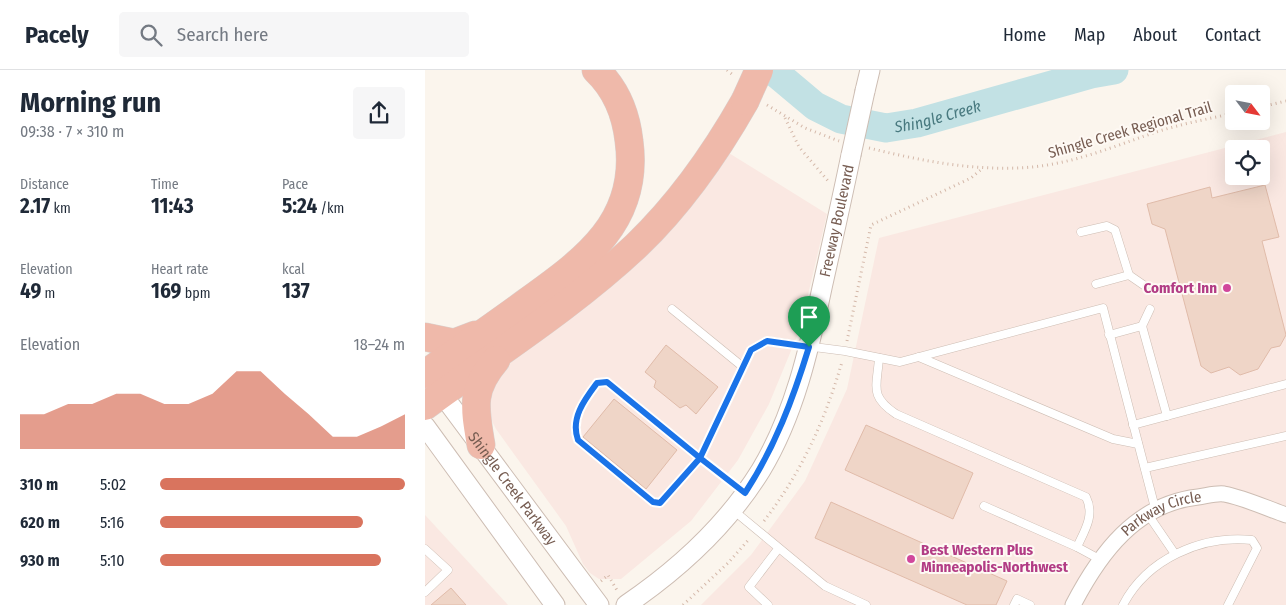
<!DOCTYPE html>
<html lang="en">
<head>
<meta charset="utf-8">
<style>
	:root { --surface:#fff; --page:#f6f6f7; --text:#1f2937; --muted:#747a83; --line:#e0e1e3; --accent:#d9745e }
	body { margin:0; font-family:"Fira Sans Condensed",sans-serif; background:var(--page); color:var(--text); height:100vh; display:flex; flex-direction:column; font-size:19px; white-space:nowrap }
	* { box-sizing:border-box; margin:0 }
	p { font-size:16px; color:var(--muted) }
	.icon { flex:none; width:28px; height:28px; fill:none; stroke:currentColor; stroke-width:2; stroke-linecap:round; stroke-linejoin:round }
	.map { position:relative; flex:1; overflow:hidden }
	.drawer { display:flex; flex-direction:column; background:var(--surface); width:425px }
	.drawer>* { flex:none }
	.needle { width:32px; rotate:122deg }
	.buttons { position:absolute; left:800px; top:15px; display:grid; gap:10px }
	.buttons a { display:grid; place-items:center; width:45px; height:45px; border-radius:5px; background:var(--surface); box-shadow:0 5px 20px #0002; font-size:25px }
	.pin { position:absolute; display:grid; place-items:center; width:42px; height:42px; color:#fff; margin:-51px -21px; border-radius:50% 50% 50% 0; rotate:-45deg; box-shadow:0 0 5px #0007 }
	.pin .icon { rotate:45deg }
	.round { display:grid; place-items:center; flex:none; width:52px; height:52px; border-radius:5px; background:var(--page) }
	.head { display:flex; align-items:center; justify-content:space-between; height:85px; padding:0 20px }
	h1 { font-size:28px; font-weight:700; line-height:38px }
	.figures { display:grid; grid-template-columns:repeat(3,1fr); gap:8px; height:85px; padding:5px 20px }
	.figures div { display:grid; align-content:center }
	.figures b { font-size:21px; font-weight:700 }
	.figures small { font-size:14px; font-weight:400 }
	.figures p { font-size:14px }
	.chart { height:140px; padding:10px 20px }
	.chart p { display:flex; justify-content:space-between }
	.chart svg { width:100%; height:90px; margin-top:5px; fill:var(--accent); opacity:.7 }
	ul { padding:0 20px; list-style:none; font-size:16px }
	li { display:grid; grid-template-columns:80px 60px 1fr; align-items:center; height:38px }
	li i { height:12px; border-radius:6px; background:var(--accent) }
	header { display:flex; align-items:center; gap:30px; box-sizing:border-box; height:70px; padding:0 25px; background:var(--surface); border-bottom:1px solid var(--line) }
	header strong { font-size:24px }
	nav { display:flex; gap:28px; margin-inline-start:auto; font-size:18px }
	.search { width:350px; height:45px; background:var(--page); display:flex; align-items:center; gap:12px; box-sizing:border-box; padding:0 18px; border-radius:5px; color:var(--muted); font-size:19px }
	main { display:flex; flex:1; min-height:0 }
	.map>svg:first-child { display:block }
	.commercial { fill:#fae8e2; fill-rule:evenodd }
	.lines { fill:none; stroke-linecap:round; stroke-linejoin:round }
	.river { stroke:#c2e1e4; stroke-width:29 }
	.building { fill:#efd5c7; stroke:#e0bba9 }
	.service-casing { stroke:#cdbdb3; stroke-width:9 }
	.minor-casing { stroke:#cdbdb3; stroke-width:17 }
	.tertiary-casing { stroke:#cdbdb3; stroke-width:21 }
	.motorway-casing { stroke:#d9d1ce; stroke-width:29 }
	.path { stroke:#d4b8a9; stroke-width:3; stroke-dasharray:1 4; stroke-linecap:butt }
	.service { stroke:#fff; stroke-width:8 }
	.minor { stroke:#fff; stroke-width:15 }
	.tertiary { stroke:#fff; stroke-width:19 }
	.motorway { stroke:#efb9aa; stroke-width:28 }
	.tertiary-bridge-casing { stroke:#cdbdb3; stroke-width:21; stroke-linecap:butt }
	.motorway-bridge-casing { stroke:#d9d1ce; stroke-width:29; stroke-linecap:butt }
	.tertiary-bridge { stroke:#fff; stroke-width:19 }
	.motorway-bridge { stroke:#efb9aa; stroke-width:28 }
	.route-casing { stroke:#fff; stroke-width:10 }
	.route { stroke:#1a73e8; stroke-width:6 }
	.hotel-dot { fill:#d1479c; stroke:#fef9f4; stroke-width:2 }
	.labels { text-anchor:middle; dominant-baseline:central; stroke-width:4; stroke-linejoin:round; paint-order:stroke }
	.street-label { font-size:15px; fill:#765c51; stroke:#fef9f4 }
	.hotel-label { font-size:15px; font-weight:bold; fill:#b23c85; stroke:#fef9f4; text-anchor:end }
	.water-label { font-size:16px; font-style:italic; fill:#48797f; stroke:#fef9f4 }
</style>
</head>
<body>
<header>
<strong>Pacely</strong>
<div class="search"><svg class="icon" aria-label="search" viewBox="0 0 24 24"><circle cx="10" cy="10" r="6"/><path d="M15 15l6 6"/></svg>Search here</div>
<nav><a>Home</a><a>Map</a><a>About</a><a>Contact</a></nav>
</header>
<main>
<section class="drawer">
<div class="head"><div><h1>Morning run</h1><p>09:38 · 7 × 310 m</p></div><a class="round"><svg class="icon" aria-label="share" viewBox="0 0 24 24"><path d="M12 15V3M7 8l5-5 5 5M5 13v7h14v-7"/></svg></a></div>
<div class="figures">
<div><p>Distance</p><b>2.17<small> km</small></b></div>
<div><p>Time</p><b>11:43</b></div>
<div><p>Pace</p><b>5:24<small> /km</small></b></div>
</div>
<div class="figures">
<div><p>Elevation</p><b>49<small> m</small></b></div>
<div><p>Heart rate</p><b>169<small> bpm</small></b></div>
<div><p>kcal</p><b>137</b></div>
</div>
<div class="chart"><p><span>Elevation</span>18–24 m</p>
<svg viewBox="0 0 160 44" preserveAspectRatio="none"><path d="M0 44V27L10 27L20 22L30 22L40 17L50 17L60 22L70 22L80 17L90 6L100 6L110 17L120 27L130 38L140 38L150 33L160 27V44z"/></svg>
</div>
<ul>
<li><b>310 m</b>5:02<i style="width:100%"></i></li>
<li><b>620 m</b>5:16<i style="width:83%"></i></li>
<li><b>930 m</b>5:10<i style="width:90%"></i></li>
</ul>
</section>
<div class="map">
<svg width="861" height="535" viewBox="0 0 861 535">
	<rect width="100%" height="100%" fill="#fbf5ed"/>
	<g class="commercial">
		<path d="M861,62V535H276L326,485L380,411L422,319L454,168ZM809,79H836V106H809Z"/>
		<polygon points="299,80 402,144 375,259 344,334 313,390 266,451 196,509 174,509 165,503 158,494 141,456 71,359 62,341 64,313"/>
		<polygon points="0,445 83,535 0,535"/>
	</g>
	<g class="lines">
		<path class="river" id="s1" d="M347,0L390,36L416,49L461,58L492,53L666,4L689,0"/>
	</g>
	<g class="building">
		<polygon points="840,115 854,167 837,171 861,265 855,276 846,278 833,299 815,305 804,297 786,303 776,296 740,159 727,154 722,134 785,117 787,128"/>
		<polygon points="241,275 293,317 271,344 261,335 255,338 229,317 231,311 220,302"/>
		<polygon points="189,329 252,380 221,419 158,367"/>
		<polygon points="441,355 548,403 528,449 420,400"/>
		<polygon points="406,432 582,511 571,535 542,535 390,468"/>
		<polygon points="26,518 41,535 6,535"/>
	</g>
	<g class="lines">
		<defs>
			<g id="service">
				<polyline points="656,162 682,156 690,160 704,205"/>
				<polyline points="671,214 704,205 720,216"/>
				<polyline points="247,239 318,297"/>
				<polyline points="717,256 742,346"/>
				<polyline points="684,265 717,256 725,239"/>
				<polyline points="494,287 688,369 713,374"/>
				<path d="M454,288C452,317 444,326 471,344L661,427C670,445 660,460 652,477L676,490"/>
				<path d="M182,312L275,388L235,433L228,432L153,370C145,348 160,329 172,313Z"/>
				<polyline points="708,355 861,314"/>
				<polyline points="720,398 861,366"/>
				<polyline points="320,423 275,388 326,280 342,271 420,281 475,292 678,238 730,438"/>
				<polyline points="559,436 652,477"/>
				<polyline points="308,440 400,516 441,535"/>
				<polyline points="722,443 750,484"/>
				<polyline points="0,479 23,500 0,522"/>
				<polyline points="343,535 324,517 353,479"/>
				<polyline points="589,535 592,529 605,535"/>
				<path d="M698,535C722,489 776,465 827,470L832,478L803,535"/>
			</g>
			<g id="minor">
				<path id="s2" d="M648,535C675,483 711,434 773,427C781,426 791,423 799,424C820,428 841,438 861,445"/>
			</g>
			<g id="tertiary">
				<polyline points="440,21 445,0"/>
				<path id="s3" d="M11,316L174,535"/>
				<polyline points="0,356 130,535"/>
				<path id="s4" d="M201,535C254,499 302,455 336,400C369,345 384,280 397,218C407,173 417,129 426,85"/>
			</g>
			<g id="motorway">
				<polyline points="0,267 29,273 50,265"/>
				<path d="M0,304C34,280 69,256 103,231C160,190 215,151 204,71C201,44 191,19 171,0"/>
				<path d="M0,336C71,284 147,236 211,176C255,134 290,84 320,31"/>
				<path d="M56,375C50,339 45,320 71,290"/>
			</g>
		</defs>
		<use href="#service" class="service-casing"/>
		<use href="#minor" class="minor-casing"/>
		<use href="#tertiary" class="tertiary-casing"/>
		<use href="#motorway" class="motorway-casing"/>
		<g class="path">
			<polyline points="302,0 309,6"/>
			<polyline points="342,35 380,58 414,71"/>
			<polyline points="836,37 861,31"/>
			<polyline points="360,48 374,77 404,112"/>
			<path d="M444,78C497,91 552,102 607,97C650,93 690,76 731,62C756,54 783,49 809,43"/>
			<polyline points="422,271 446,155 546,108 558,98"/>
			<path d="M339,451C377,401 399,353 417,292"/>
			<polyline points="176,511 183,505 193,522"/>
			<polyline points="258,535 303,493 325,468"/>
		</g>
		<use href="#service" class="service"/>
		<use href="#minor" class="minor"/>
		<use href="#tertiary" class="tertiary"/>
		<use href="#motorway" class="motorway"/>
		<defs>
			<polyline id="tertiary-bridge" points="426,85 440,21"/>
			<polyline id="motorway-bridge" points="320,31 334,0"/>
		</defs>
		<use href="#tertiary-bridge" class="tertiary-bridge-casing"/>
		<use href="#motorway-bridge" class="motorway-bridge-casing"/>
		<use href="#tertiary-bridge" class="tertiary-bridge"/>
		<use href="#motorway-bridge" class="motorway-bridge"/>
	</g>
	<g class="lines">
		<defs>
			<path id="route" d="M384,277L342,271L326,280L275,388L182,312L172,313C160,329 145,348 153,370L228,432L235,433L275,388L320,423C350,377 368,329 384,277"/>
		</defs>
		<use href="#route" class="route-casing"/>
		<use href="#route" class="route"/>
	</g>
	<g class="hotel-dot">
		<circle cx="802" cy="218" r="5"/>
		<circle cx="486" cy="489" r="5"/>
	</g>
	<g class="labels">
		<g class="street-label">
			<text transform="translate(705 60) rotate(-16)">Shingle Creek Regional Trail</text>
			<text stroke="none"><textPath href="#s4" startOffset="454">Freeway Boulevard</textPath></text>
			<text stroke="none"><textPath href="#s3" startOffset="128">Shingle Creek Parkway</textPath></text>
			<text stroke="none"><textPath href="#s2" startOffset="132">Parkway Circle</textPath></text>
		</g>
		<g class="hotel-label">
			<text x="792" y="218">Comfort Inn</text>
			<text x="496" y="480" text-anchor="start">Best Western Plus<tspan x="496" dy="17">Minneapolis-Northwest</tspan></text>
		</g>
		<g class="water-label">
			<text stroke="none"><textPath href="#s1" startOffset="184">Shingle Creek</textPath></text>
		</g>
	</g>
</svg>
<div class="buttons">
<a><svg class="needle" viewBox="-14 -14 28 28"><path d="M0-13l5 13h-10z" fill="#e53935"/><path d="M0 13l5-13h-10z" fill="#747a83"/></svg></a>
<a><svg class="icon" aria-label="locate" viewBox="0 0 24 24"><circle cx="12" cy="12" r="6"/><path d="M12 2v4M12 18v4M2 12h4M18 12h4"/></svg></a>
</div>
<div class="pin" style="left:384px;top:277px;background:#1e9e55"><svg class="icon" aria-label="arrive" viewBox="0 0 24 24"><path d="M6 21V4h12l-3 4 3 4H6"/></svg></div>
</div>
</main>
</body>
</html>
